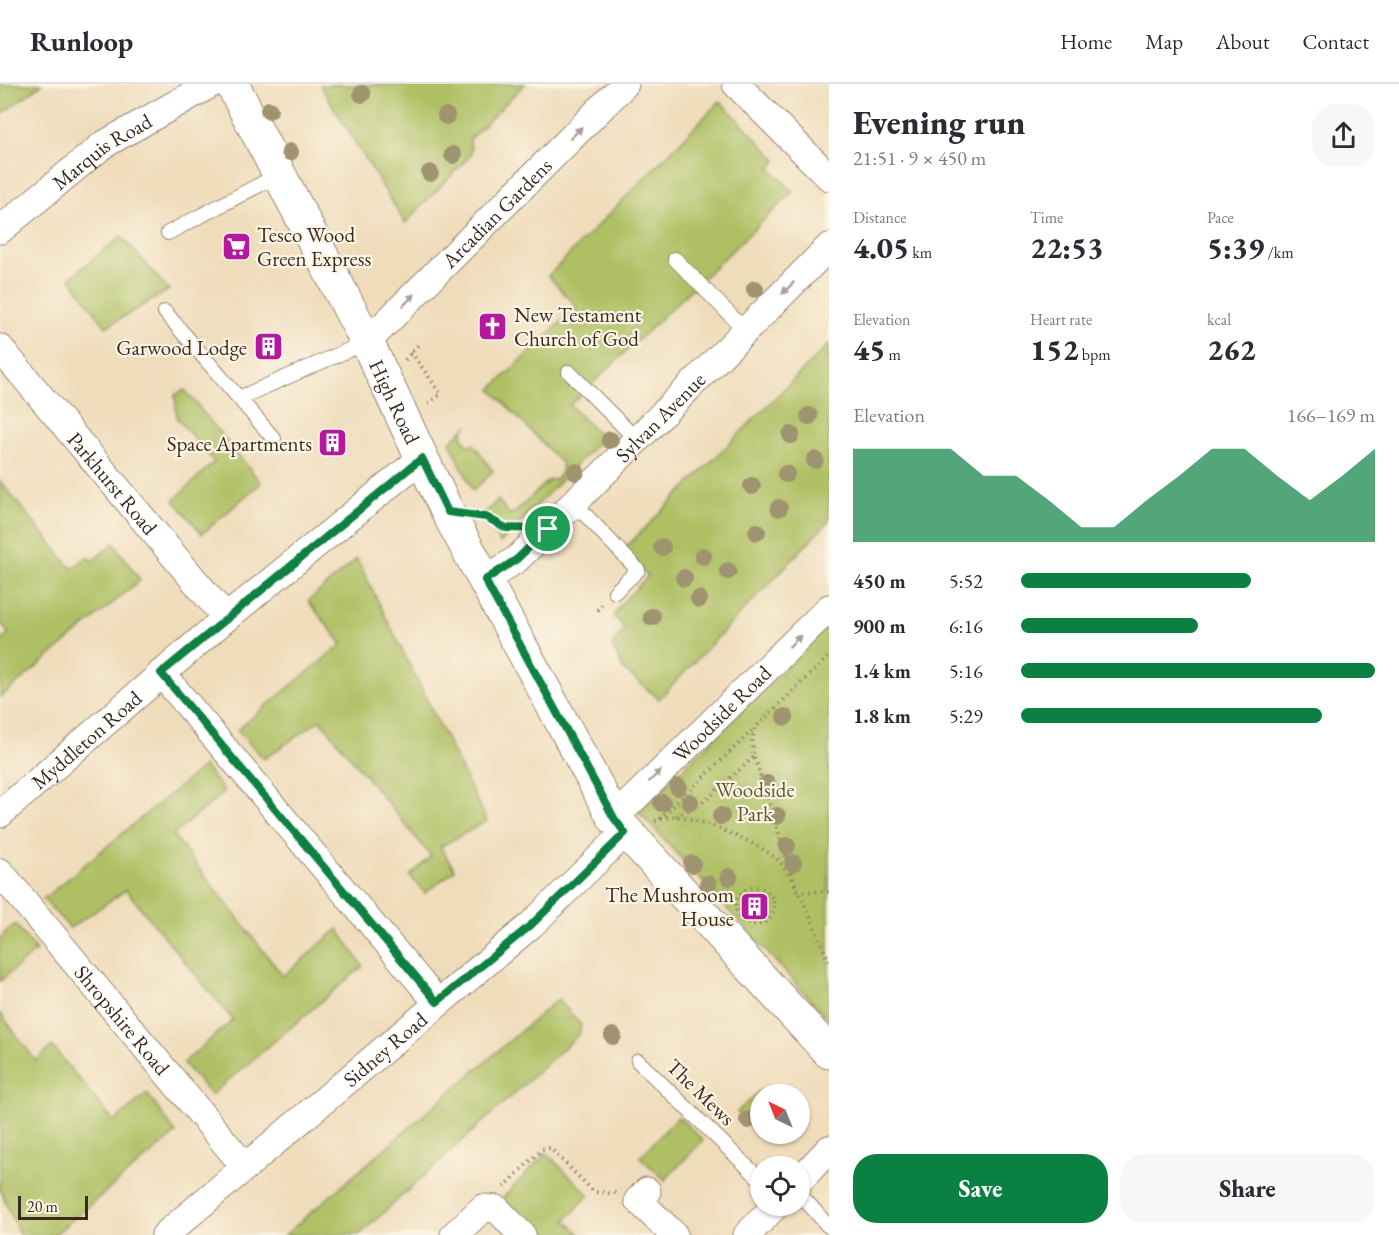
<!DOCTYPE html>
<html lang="en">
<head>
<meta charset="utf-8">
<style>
	:root { --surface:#fff; --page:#f7f7f7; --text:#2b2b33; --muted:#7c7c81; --line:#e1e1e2; --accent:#0b8043 }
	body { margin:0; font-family:"EB Garamond",serif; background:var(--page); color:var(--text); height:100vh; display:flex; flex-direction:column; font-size:22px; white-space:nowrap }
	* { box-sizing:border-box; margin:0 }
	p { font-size:20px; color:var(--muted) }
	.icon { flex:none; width:33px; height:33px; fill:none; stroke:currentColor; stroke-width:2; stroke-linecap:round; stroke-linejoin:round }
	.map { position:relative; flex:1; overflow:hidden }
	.drawer { display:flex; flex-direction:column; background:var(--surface); width:570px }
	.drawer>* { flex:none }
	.needle { width:39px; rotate:317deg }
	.buttons { position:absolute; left:750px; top:1000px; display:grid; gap:12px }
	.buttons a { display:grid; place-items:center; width:60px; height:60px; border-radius:50%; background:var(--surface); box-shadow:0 2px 4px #0004; font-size:30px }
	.scale { position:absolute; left:18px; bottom:15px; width:70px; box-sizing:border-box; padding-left:6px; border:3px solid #3b2a1e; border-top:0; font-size:16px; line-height:21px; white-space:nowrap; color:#3b2a1e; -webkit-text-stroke:4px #fcf5e5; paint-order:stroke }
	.pin { position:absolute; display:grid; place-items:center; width:51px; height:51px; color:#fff; margin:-26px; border:3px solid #fff; border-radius:50%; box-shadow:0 2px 6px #0007 }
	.round { display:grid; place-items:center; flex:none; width:63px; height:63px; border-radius:24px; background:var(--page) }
	.head { display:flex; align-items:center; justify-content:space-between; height:102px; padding:0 24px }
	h1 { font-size:33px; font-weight:800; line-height:45px }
	.metrics { display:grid; grid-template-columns:repeat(3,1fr); gap:9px; height:102px; padding:6px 24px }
	.metrics div { display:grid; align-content:center }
	.metrics b { font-size:30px; font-weight:800 }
	.metrics small { font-size:16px; font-weight:400 }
	.metrics p { font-size:16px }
	.chart { height:168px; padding:12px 24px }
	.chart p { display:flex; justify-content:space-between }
	.chart svg { width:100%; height:108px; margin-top:6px; fill:var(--accent); opacity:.7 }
	.action { display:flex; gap:12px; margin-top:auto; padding:12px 24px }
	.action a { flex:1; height:69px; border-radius:24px; background:var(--accent); color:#fff; font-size:24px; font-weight:800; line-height:69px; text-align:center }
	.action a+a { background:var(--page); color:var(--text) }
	ul { padding:0 24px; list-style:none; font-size:20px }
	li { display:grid; grid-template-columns:96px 72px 1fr; align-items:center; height:45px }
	li i { height:15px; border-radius:8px; background:var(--accent) }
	header { display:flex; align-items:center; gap:36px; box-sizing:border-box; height:84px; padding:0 30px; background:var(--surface); border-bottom:2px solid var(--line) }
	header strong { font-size:28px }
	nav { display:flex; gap:33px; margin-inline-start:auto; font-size:21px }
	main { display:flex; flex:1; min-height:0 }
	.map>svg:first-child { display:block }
	.green { fill:#aec064; stroke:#747541; stroke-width:1.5 }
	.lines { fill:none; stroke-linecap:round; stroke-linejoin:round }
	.service-casing { stroke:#95836c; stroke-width:16 }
	.minor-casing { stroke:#95836c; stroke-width:29 }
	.primary-casing { stroke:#95836c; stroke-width:35 }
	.path { stroke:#95836c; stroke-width:4; stroke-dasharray:1.5 4.5; stroke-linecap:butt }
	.service { stroke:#fff; stroke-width:14 }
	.minor { stroke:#fff; stroke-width:27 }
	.primary { stroke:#fff; stroke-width:33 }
	.tree { fill:#9f9370 }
	.oneway { fill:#a79f9a }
	.route-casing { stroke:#fff; stroke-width:12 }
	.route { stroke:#0b8043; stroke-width:8 }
	.labels { text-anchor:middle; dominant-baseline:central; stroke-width:4.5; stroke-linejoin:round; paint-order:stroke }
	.street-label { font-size:21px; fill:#3b2a1e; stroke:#fcf5e5 }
	.poi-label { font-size:21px; fill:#3b2a1e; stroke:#fcf5e5; text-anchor:end }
	.park-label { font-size:21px; fill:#5e5733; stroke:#fcf5e5 }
</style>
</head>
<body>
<header>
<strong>Runloop</strong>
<nav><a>Home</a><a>Map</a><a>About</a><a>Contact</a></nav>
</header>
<main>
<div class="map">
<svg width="829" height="1151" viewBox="0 0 829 1151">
	<rect width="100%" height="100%" fill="#fcf5e5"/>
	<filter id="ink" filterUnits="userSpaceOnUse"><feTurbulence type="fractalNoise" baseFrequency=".0167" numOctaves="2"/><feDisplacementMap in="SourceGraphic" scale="12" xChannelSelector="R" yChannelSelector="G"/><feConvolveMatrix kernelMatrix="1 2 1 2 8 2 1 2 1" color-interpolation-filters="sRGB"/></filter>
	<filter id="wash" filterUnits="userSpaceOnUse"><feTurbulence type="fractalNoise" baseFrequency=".008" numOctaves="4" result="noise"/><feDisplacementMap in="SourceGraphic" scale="24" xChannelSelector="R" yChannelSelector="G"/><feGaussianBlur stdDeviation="1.35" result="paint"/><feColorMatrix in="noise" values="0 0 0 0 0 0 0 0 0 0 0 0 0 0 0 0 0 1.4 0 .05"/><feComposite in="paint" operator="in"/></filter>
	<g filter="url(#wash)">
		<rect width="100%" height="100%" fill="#efdcba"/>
		<g class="green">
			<polygon points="0,0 42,0 0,31"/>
			<polygon points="525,0 470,55 471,71 405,139 320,1"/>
			<polygon points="720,17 777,76 770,84 793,108 570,321 602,354 500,459 484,430 498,416 509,430 514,429 549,396 555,396 561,389 562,380 491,305 577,223 548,192"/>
			<polygon points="121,152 169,206 106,243 70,194"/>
			<polygon points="829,260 829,437 659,615 623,585 612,561 625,545 614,532 620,521 648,492 623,466"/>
			<polygon points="185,306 261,399 202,450 174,416 214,378 177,334 175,311"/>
			<path d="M468,341L463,346V355L469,362L473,360C481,368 485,378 493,387L473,407L450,358Z"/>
			<polygon points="0,397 72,485 87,473 92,477 114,459 140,496 0,614 0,558 9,550 0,537"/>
			<polygon points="357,475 487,737 440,763 455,786 425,809 410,792 431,772 320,636 264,675 237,646 342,560 308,517"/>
			<polygon points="829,541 829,936 639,728"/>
			<polygon points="204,682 224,708 173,751 283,892 338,845 363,882 211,1011 183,979 233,936 126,806 70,844 43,815"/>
			<polygon points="15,840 36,867 0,897 0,853"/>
			<polygon points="558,915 581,941 579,950 359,1151 285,1151"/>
			<polygon points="0,929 36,977 52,962 114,1038 147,1009 176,1049 54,1151 20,1151 0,1105"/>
			<polygon points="759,1007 763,1011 760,1011 760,1039 753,1045 737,1028"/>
			<polygon points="678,1033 703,1056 665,1096 640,1073"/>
			<polygon points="546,1069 589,1111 566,1136 581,1151 537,1151 501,1116"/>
		</g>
	</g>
	<g filter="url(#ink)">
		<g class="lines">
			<defs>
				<g id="service">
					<polyline points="168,149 280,90"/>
					<polyline points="675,175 746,247"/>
					<polyline points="165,228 274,355"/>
					<polyline points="569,288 636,355"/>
					<polyline points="239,314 367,258"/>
					<polyline points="573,418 638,486 615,508"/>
					<polyline points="638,977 760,1095"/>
					<polyline points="800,1110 828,1142"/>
				</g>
				<g id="minor">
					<polyline points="736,0 829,93"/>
					<path id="s1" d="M0,146L103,61L211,0"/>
					<path id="s2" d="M367,258L625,0"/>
					<path id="s3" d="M0,264L226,534"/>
					<path id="s4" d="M485,496L517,475L548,445L829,163"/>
					<polyline points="161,589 437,918"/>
					<path id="s5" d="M0,730L226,534L422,374"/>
					<path id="s6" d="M614,734L829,524"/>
					<path id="s7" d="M0,788L245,1083"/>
					<polyline points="800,1096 829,1065"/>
					<polyline points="647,1107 638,1116 674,1151"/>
					<path id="s8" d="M165,1151L531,841L625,749"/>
					<polyline points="454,1151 483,1124 497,1125 522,1151"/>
					<polyline points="747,1151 775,1122"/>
				</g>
				<g id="primary">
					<path id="s9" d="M232,0L367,258L446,425L614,734L829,968"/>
				</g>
			</defs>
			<use href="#service" class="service-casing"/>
			<use href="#minor" class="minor-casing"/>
			<use href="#primary" class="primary-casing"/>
			<g class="path">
				<polyline points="411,268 441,310 427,320"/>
				<polyline points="405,276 418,261"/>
				<polyline points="482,433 501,442 514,445"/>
				<polyline points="597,526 604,519"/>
				<polyline points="676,732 707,715 754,673"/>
				<polyline points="660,735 752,647"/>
				<path d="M655,737C664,734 673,731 682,733C703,736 765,762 779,777C799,799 816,849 829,877"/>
				<circle cx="755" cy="822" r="19"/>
				<polyline points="797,807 753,668 752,654 755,644 829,572"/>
				<polyline points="797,807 829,808"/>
				<polyline points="504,1103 542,1065 550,1064 594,1108 616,1109"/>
			</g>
			<use href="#service" class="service"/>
			<use href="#minor" class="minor"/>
			<use href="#primary" class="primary"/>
		</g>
		<g class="tree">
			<circle cx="362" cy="10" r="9"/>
			<circle cx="269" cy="26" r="9"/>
			<circle cx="446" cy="32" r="9"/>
			<circle cx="290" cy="68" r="9"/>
			<circle cx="453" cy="71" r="9"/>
			<circle cx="430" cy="89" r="9"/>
			<circle cx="755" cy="205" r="9"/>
			<circle cx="809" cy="332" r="9"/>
			<circle cx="791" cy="351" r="9"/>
			<circle cx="610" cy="356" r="9"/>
			<circle cx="815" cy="376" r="9"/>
			<circle cx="576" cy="388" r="9"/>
			<circle cx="786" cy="390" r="9"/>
			<circle cx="752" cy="402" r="9"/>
			<circle cx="779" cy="424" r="9"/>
			<circle cx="757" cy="448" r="9"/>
			<circle cx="662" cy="463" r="9"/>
			<circle cx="703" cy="472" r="9"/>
			<circle cx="728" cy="487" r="9"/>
			<circle cx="684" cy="494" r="9"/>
			<circle cx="699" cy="515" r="9"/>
			<circle cx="652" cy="533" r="9"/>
			<circle cx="785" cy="633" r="9"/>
			<circle cx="767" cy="700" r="9"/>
			<circle cx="678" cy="703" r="9"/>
			<circle cx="690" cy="718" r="9"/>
			<circle cx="662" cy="719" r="9"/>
			<circle cx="721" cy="732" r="9"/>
			<circle cx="777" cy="732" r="9"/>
			<circle cx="787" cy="762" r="9"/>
			<circle cx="793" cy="779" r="9"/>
			<circle cx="692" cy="780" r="9"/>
			<circle cx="729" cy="793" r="9"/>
			<circle cx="708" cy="800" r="9"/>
			<circle cx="613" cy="952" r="9"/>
			<circle cx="748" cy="1036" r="9"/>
		</g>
		<defs><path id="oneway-solid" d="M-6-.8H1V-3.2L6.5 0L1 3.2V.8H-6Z" transform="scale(1.5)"/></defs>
		<g class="oneway">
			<use href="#oneway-solid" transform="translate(576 49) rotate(-45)"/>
			<use href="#oneway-solid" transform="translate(788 204) rotate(135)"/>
			<use href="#oneway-solid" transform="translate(409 216) rotate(-45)"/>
			<use href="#oneway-solid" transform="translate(795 557) rotate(-44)"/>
			<use href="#oneway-solid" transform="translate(655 692) rotate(-44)"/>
		</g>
	</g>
	<g class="lines" filter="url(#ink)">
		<defs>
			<polygon id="route" points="422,374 448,428 486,433 506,444 548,445 517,475 485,496 614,734 625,749 531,841 437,918 161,589"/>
		</defs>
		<use href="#route" class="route-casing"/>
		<use href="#route" class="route"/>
	</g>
	<defs>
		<symbol id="supermarket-square" viewBox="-11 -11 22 22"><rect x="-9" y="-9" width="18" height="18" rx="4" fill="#b5179e" stroke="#fcf5e5"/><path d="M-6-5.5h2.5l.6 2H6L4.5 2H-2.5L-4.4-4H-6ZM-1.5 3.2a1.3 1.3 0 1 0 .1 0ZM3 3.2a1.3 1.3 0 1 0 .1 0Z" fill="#fff"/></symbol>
		<symbol id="church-square" viewBox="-11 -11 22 22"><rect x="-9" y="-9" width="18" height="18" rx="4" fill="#b5179e" stroke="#fcf5e5"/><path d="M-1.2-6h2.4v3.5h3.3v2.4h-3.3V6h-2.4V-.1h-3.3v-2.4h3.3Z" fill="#fff"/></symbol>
		<symbol id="building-square" viewBox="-11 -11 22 22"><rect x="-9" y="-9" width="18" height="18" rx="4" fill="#b5179e" stroke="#fcf5e5"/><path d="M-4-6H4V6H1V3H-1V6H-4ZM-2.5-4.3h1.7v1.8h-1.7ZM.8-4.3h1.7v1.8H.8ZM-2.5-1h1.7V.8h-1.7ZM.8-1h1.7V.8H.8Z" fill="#fff"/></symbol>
	</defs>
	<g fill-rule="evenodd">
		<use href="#supermarket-square" x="220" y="146" width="33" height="33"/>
		<use href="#church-square" x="476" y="226" width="33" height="33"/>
		<use href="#building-square" x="252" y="246" width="33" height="33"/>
		<use href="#building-square" x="316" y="342" width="33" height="33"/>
		<use href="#building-square" x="738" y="806" width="33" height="33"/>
	</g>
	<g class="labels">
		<g class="street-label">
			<text stroke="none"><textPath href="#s1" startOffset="129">Marquis Road</textPath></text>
			<text stroke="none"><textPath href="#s2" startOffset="183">Arcadian Gardens</textPath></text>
			<text stroke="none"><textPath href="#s9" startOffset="357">High Road</textPath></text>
			<text stroke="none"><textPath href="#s4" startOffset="240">Sylvan Avenue</textPath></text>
			<text stroke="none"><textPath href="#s3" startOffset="176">Parkhurst Road</textPath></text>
			<text stroke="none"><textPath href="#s6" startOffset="150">Woodside Road</textPath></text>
			<text stroke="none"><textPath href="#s5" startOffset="114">Myddleton Road</textPath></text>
			<text stroke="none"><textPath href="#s7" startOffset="192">Shropshire Road</textPath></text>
			<text stroke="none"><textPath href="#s8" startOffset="288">Sidney Road</textPath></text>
			<text transform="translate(701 1008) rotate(44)">The Mews</text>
		</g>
		<g class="poi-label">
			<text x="257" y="150" text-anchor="start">Tesco Wood<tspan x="257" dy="24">Green Express</tspan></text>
			<text x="514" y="230" text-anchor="start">New Testament<tspan x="514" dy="24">Church of God</tspan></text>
			<text x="247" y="263">Garwood Lodge</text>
			<text x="312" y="359">Space Apartments</text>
			<text x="734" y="810">The Mushroom<tspan x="734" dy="24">House</tspan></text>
		</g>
		<g class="park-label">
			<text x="755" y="705">Woodside<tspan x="755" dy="24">Park</tspan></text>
		</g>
	</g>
</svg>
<div class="buttons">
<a><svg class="needle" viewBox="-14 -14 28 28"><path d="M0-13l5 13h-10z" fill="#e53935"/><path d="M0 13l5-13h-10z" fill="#7c7c81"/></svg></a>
<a><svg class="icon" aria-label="locate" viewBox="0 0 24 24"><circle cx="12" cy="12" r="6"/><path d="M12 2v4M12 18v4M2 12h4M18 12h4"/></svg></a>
</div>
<div class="scale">20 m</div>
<div class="pin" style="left:548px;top:445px;background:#1e9e55"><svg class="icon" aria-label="arrive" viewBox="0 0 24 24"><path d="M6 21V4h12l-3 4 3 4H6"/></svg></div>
</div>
<section class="drawer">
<div class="head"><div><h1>Evening run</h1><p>21:51 · 9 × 450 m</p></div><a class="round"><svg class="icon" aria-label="share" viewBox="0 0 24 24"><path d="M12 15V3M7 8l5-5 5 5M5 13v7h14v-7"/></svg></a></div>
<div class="metrics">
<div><p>Distance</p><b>4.05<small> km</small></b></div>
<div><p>Time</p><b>22:53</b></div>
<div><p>Pace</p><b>5:39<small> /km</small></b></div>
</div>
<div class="metrics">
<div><p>Elevation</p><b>45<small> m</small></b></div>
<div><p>Heart rate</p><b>152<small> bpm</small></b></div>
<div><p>kcal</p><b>262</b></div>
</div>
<div class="chart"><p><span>Elevation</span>166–169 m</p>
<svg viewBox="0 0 160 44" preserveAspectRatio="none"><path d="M0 44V6L10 6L20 6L30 6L40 17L50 17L60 27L70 38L80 38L90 27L100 17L110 6L120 6L130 17L140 27L150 17L160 6V44z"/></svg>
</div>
<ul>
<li><b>450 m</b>5:52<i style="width:65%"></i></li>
<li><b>900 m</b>6:16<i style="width:50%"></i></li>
<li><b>1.4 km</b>5:16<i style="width:100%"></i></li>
<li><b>1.8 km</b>5:29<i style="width:85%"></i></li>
</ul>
<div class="action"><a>Save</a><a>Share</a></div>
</section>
</main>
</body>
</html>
